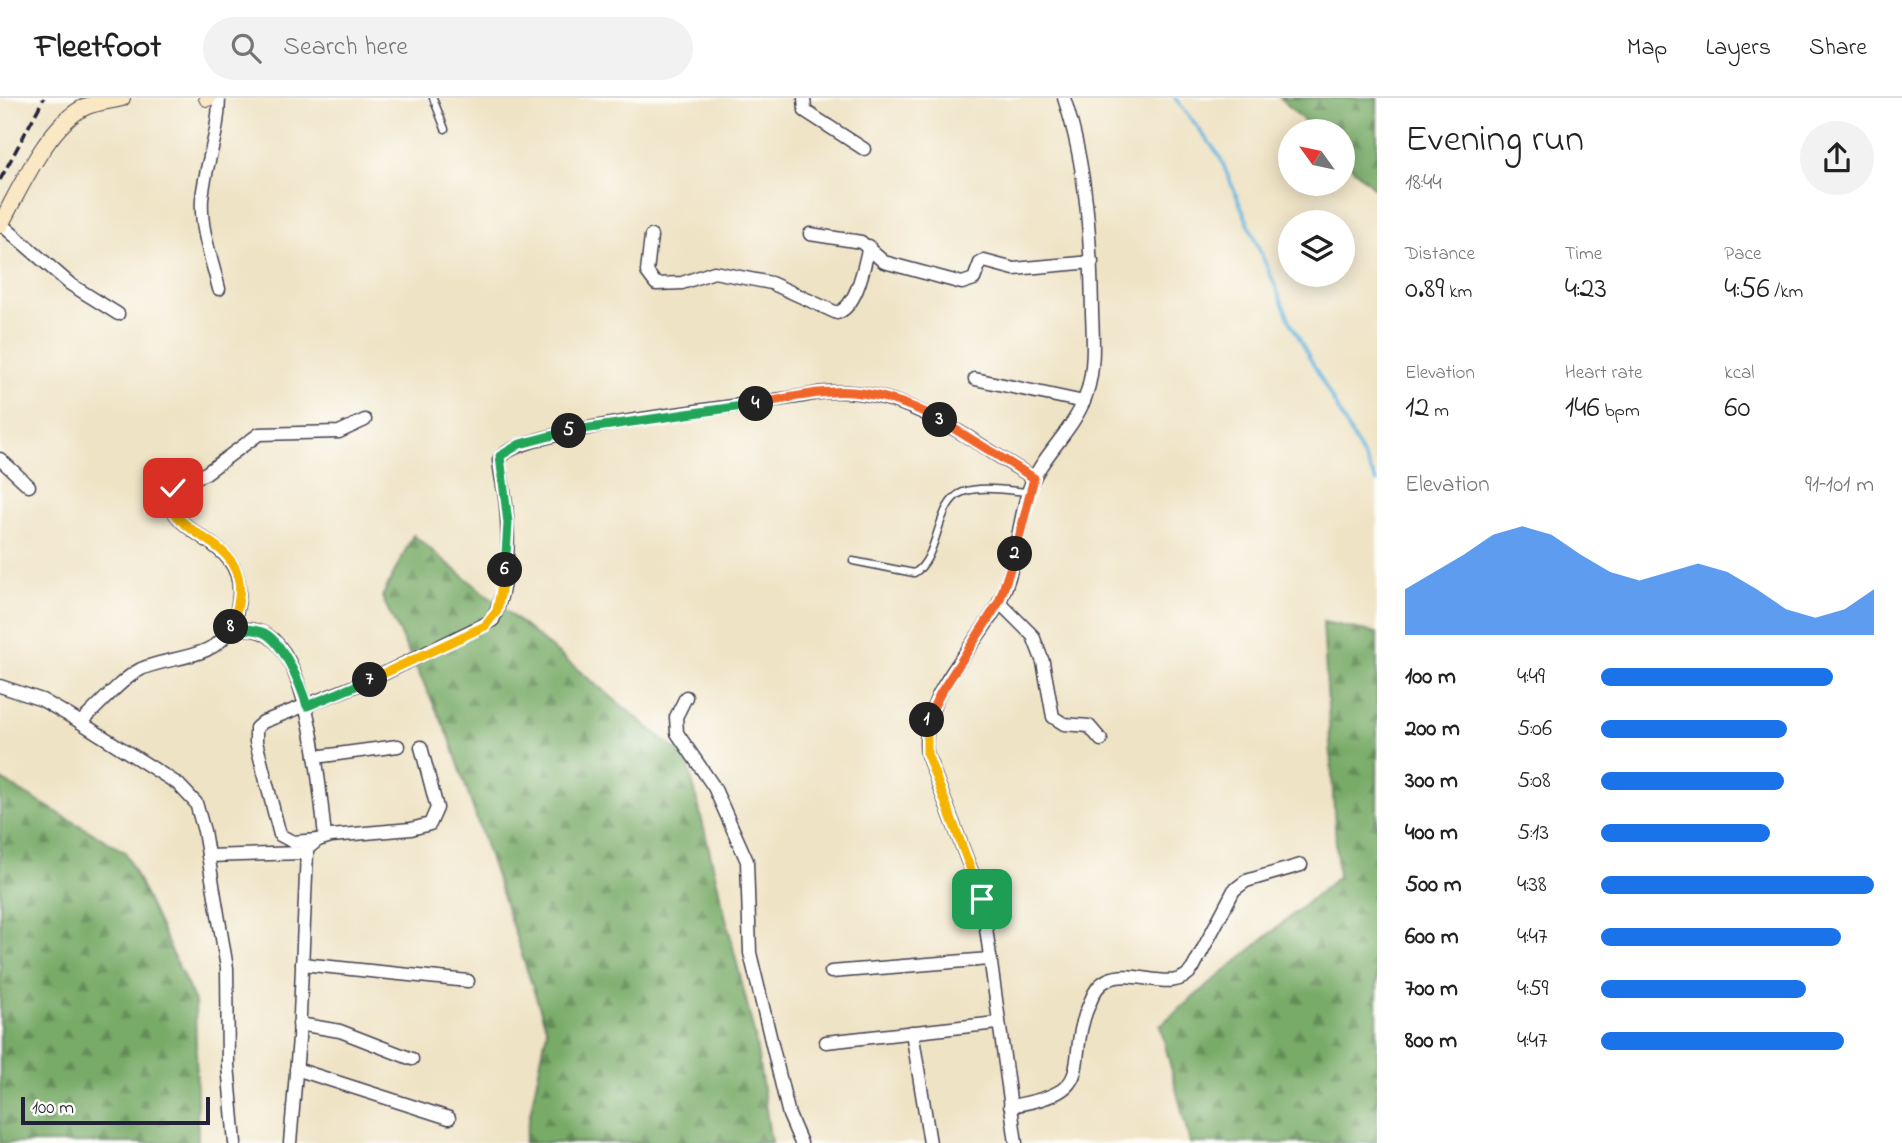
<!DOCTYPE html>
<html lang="en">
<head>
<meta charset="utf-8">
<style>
	:root { --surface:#fff; --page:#f2f2f2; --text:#222; --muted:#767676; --line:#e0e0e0; --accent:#1a73e8 }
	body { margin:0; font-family:"Indie Flower",sans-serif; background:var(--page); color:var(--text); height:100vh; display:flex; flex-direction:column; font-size:26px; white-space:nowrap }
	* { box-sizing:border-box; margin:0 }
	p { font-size:23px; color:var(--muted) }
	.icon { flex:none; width:38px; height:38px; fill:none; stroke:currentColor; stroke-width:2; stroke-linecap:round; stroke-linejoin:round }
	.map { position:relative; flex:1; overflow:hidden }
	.side { display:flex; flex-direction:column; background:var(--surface); width:525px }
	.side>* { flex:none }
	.needle { width:46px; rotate:303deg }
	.tools { position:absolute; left:1278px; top:21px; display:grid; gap:14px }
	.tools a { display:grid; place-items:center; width:77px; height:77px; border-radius:50%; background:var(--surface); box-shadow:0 4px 18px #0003; font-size:35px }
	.scale { position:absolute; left:21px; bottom:18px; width:189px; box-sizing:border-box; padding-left:7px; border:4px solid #22223b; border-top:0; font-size:19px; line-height:24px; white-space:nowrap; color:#22223b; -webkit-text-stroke:5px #fdfcf7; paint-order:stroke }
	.pin { position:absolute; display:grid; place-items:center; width:60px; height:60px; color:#fff; margin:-30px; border-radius:14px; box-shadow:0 4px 10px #0006 }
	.km { position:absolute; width:35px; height:35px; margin:-18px; border-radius:50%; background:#222; color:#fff; font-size:19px; line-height:35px; text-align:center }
	.round { display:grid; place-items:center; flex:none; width:74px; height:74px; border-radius:37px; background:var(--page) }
	.headline { display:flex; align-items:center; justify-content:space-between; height:119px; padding:0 28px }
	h1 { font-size:38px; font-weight:600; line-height:52px }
	.stats { display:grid; grid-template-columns:repeat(3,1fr); gap:10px; height:119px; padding:7px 28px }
	.stats div { display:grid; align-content:center }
	.stats b { font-size:30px; font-weight:600 }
	.stats small { font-size:19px; font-weight:400 }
	.stats p { font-size:19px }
	.chart { height:196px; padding:14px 28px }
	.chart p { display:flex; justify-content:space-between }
	.chart svg { width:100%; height:126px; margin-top:7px; fill:var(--accent); opacity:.7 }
	ul { padding:0 28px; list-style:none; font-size:23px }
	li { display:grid; grid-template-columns:112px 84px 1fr; align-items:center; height:52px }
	li i { height:18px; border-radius:9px; background:var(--accent) }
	header { display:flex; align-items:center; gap:42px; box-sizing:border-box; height:98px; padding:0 35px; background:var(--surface); border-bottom:2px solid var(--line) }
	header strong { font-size:33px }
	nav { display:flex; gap:38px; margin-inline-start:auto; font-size:24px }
	.search { width:490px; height:63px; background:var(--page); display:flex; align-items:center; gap:18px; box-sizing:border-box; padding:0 24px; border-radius:38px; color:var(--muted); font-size:26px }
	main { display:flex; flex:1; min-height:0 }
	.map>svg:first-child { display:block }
	.forest { fill:url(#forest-firs); stroke:#4d6651; stroke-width:2 }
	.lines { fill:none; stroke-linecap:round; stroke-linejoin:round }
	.stream { stroke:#63b3de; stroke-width:3.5 }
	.service-casing { stroke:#413f50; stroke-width:9 }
	.minor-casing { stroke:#413f50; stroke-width:15 }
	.secondary-casing { stroke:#413f50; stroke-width:18 }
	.service { stroke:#fff; stroke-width:6 }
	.minor { stroke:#fff; stroke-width:12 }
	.secondary { stroke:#fae7c3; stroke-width:16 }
	.rail { stroke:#22223b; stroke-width:3.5; stroke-dasharray:10 5; stroke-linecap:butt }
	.split-1-casing { stroke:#fff; stroke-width:14 }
	.split-2-casing { stroke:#fff; stroke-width:14 }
	.split-3-casing { stroke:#fff; stroke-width:14 }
	.split-4-casing { stroke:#fff; stroke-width:14 }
	.split-5-casing { stroke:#fff; stroke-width:14 }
	.split-6-casing { stroke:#fff; stroke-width:14 }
	.split-7-casing { stroke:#fff; stroke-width:14 }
	.split-8-casing { stroke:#fff; stroke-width:14 }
	.split-9-casing { stroke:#fff; stroke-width:14 }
	.split-1 { stroke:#f5b400; stroke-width:9 }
	.split-2 { stroke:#f0652b; stroke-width:9 }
	.split-3 { stroke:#f0652b; stroke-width:9 }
	.split-4 { stroke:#f0652b; stroke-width:9 }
	.split-5 { stroke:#22a559; stroke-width:9 }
	.split-6 { stroke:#22a559; stroke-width:9 }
	.split-7 { stroke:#f5b400; stroke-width:9 }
	.split-8 { stroke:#22a559; stroke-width:9 }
	.split-9 { stroke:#f5b400; stroke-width:9 }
</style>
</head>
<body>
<header>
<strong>Fleetfoot</strong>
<div class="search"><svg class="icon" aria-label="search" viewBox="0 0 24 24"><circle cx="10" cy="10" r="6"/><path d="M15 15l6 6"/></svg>Search here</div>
<nav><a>Map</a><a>Layers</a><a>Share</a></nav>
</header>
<main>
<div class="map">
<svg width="1377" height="1045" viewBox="0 0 1377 1045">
	<defs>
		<pattern id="forest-firs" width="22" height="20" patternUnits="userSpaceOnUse" patternTransform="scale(1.75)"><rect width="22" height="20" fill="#78ab67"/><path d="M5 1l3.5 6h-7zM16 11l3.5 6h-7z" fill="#628b56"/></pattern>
	</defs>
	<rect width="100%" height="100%" fill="#fdfcf7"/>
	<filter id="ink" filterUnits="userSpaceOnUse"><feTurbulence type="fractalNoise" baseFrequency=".0143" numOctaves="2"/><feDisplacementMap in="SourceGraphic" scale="14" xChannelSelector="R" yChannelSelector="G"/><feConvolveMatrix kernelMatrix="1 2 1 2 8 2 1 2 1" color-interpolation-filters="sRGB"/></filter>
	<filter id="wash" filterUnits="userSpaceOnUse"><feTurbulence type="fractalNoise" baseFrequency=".00686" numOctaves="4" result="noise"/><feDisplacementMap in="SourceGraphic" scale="28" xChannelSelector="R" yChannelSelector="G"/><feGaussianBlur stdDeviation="1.57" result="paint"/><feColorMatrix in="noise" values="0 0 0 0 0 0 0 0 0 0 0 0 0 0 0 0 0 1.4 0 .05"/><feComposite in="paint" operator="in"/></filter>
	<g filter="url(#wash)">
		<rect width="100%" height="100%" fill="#efe3c5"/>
		<g class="forest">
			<polygon points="1280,0 1377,0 1377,93 1342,60 1342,33 1315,33"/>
			<polygon points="413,437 687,661 755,939 771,1045 524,1045 547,932 449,638 382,499"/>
			<polygon points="1323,524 1377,535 1377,1045 1190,1045 1160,927 1338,779"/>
			<polygon points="0,681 125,754 195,904 198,1045 0,1045"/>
		</g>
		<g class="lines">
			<polyline class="stream" points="1175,0 1219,57 1291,225 1377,384"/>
		</g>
	</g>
	<g filter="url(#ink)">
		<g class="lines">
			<defs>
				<g id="service">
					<polyline points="433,0 445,31"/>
					<path d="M853,463L914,475C940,461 935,404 963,394C982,387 1009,393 1028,394"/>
				</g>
				<g id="minor">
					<polyline points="804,0 805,13 864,51"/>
					<polyline points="1,126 70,186 118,216"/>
					<polyline points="810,136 861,144 884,164 962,185 974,181 980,165 984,163 1014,171 1092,164"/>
					<path d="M651,138L647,174L656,186L682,185L714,174L771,185L837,215C858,208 864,167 869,148"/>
					<path d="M219,191C212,162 200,131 202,101C205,66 219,38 219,0"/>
					<polyline points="975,281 1084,304"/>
					<polyline points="0,361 29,388"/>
					<polyline points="999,504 1033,538 1043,564 1053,619 1064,626 1089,628 1101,642"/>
					<path d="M231,530C243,531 256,530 267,537C310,562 320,692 325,739"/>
					<polyline points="0,588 42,602 75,621 178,686 196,705 204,733 227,870 228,967 235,1045"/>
					<polyline points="686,599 676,619 677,635 714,689 747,763 750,855 789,1017 801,1045"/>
					<path d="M81,624C99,608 120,582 141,571C169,558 214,562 231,530C236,520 238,509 239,499C244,440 174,442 169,399L173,390L206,375L259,336L339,334L365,322"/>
					<polyline points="315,659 398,648"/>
					<path d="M318,742L293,744L280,737L256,644V630L263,624L373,581L493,522C509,486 510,438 505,399C503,387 500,374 499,362C514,328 769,307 818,295C900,284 967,341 1034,380"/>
					<polyline points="208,758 302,755 318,742 331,738 411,731 430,726 437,710 421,649"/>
					<polyline points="302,866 468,883"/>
					<polyline points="831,874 989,861"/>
					<polyline points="299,926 340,933 412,961"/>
					<polyline points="912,934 930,1045"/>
					<polyline points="826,944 997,925"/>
					<polyline points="296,971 449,1020"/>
					<path d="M1010,1008C1105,993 1061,966 1091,902C1094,894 1099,886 1107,882C1135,868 1174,899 1193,870L1234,792L1246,783L1301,767"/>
					<polyline points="290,1045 299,940 307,754"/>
					<path d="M1016,1045L982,801L927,656C919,599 972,554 998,507C1016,472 1017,431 1028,394C1040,357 1076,332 1087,294C1095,269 1093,240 1092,215C1091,143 1087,69 1064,0"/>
				</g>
				<g id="secondary">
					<polyline points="207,0 208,0"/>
					<path d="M0,127C19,93 48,26 85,9C96,4 110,3 122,0"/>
				</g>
			</defs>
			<use href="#service" class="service-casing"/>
			<use href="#minor" class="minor-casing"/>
			<use href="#secondary" class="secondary-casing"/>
			<use href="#service" class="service"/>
			<use href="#minor" class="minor"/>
			<use href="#secondary" class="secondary"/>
			<polyline class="rail" points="0,82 44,0"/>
		</g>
	</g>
	<g class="lines" filter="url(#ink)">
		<defs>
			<polyline id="split-1" points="927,622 927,656 982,801"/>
			<polyline id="split-2" points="927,622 940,596 999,504 1015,456"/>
			<polyline id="split-3" points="940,322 1034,380 1015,456"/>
			<path id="split-4" d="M756,306C781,302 806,295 831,294C867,291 909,305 940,322"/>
			<polyline id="split-5" points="569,333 756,306"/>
			<polyline id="split-6" points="505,472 508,425 500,358 520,346 569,333"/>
			<polyline id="split-7" points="370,582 485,528 497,513 505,472"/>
			<path id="split-8" d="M231,529C239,532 252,530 262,534C283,542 301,588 307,608L370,582"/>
			<path id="split-9" d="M173,390L169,399C175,449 268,437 231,529"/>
		</defs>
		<use href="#split-1" class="split-1-casing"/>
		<use href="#split-2" class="split-2-casing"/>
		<use href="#split-3" class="split-3-casing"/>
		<use href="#split-4" class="split-4-casing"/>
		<use href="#split-5" class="split-5-casing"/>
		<use href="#split-6" class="split-6-casing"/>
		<use href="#split-7" class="split-7-casing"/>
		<use href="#split-8" class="split-8-casing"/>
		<use href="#split-9" class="split-9-casing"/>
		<use href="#split-1" class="split-1"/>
		<use href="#split-2" class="split-2"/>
		<use href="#split-3" class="split-3"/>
		<use href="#split-4" class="split-4"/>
		<use href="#split-5" class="split-5"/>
		<use href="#split-6" class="split-6"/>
		<use href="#split-7" class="split-7"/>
		<use href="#split-8" class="split-8"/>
		<use href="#split-9" class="split-9"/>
	</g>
</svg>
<div class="tools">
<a><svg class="needle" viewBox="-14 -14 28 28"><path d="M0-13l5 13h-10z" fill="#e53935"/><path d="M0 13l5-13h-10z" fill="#767676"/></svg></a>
<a><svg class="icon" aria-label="layers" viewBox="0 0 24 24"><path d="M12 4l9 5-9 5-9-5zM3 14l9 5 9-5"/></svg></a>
</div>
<div class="scale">100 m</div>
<div class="pin" style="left:982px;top:801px;background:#1e9e55"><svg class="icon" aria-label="arrive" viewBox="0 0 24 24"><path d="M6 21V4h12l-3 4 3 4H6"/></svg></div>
<div class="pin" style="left:173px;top:390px;background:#d93025"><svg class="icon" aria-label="check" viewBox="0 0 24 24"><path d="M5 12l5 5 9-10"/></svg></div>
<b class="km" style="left:927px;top:622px">1</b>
<b class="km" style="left:1015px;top:456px">2</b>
<b class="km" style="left:940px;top:322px">3</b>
<b class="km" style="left:756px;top:306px">4</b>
<b class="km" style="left:569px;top:333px">5</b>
<b class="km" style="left:505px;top:472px">6</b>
<b class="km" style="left:370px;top:582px">7</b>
<b class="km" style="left:231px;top:529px">8</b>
</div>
<section class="side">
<div class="headline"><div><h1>Evening run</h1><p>18:44</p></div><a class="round"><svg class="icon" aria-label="share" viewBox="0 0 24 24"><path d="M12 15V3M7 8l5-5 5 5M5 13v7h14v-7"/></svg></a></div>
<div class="stats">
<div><p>Distance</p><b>0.89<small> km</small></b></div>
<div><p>Time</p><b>4:23</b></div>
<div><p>Pace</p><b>4:56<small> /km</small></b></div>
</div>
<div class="stats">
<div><p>Elevation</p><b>12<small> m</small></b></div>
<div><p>Heart rate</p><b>146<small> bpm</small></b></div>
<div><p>kcal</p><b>60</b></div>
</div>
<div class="chart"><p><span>Elevation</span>91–101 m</p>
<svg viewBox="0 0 160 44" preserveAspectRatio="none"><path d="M0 44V28L10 22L20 16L30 9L40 6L50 9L60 16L70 22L80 25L90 22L100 19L110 22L120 28L130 35L140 38L150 35L160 28V44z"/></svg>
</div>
<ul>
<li><b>100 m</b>4:49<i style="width:85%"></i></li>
<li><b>200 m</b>5:06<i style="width:68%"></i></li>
<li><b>300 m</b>5:08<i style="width:67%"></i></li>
<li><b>400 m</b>5:13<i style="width:62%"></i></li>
<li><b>500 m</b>4:38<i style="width:100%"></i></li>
<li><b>600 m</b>4:47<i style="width:88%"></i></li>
<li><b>700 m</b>4:59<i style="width:75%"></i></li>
<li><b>800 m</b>4:47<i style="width:89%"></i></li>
</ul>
</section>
</main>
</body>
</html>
